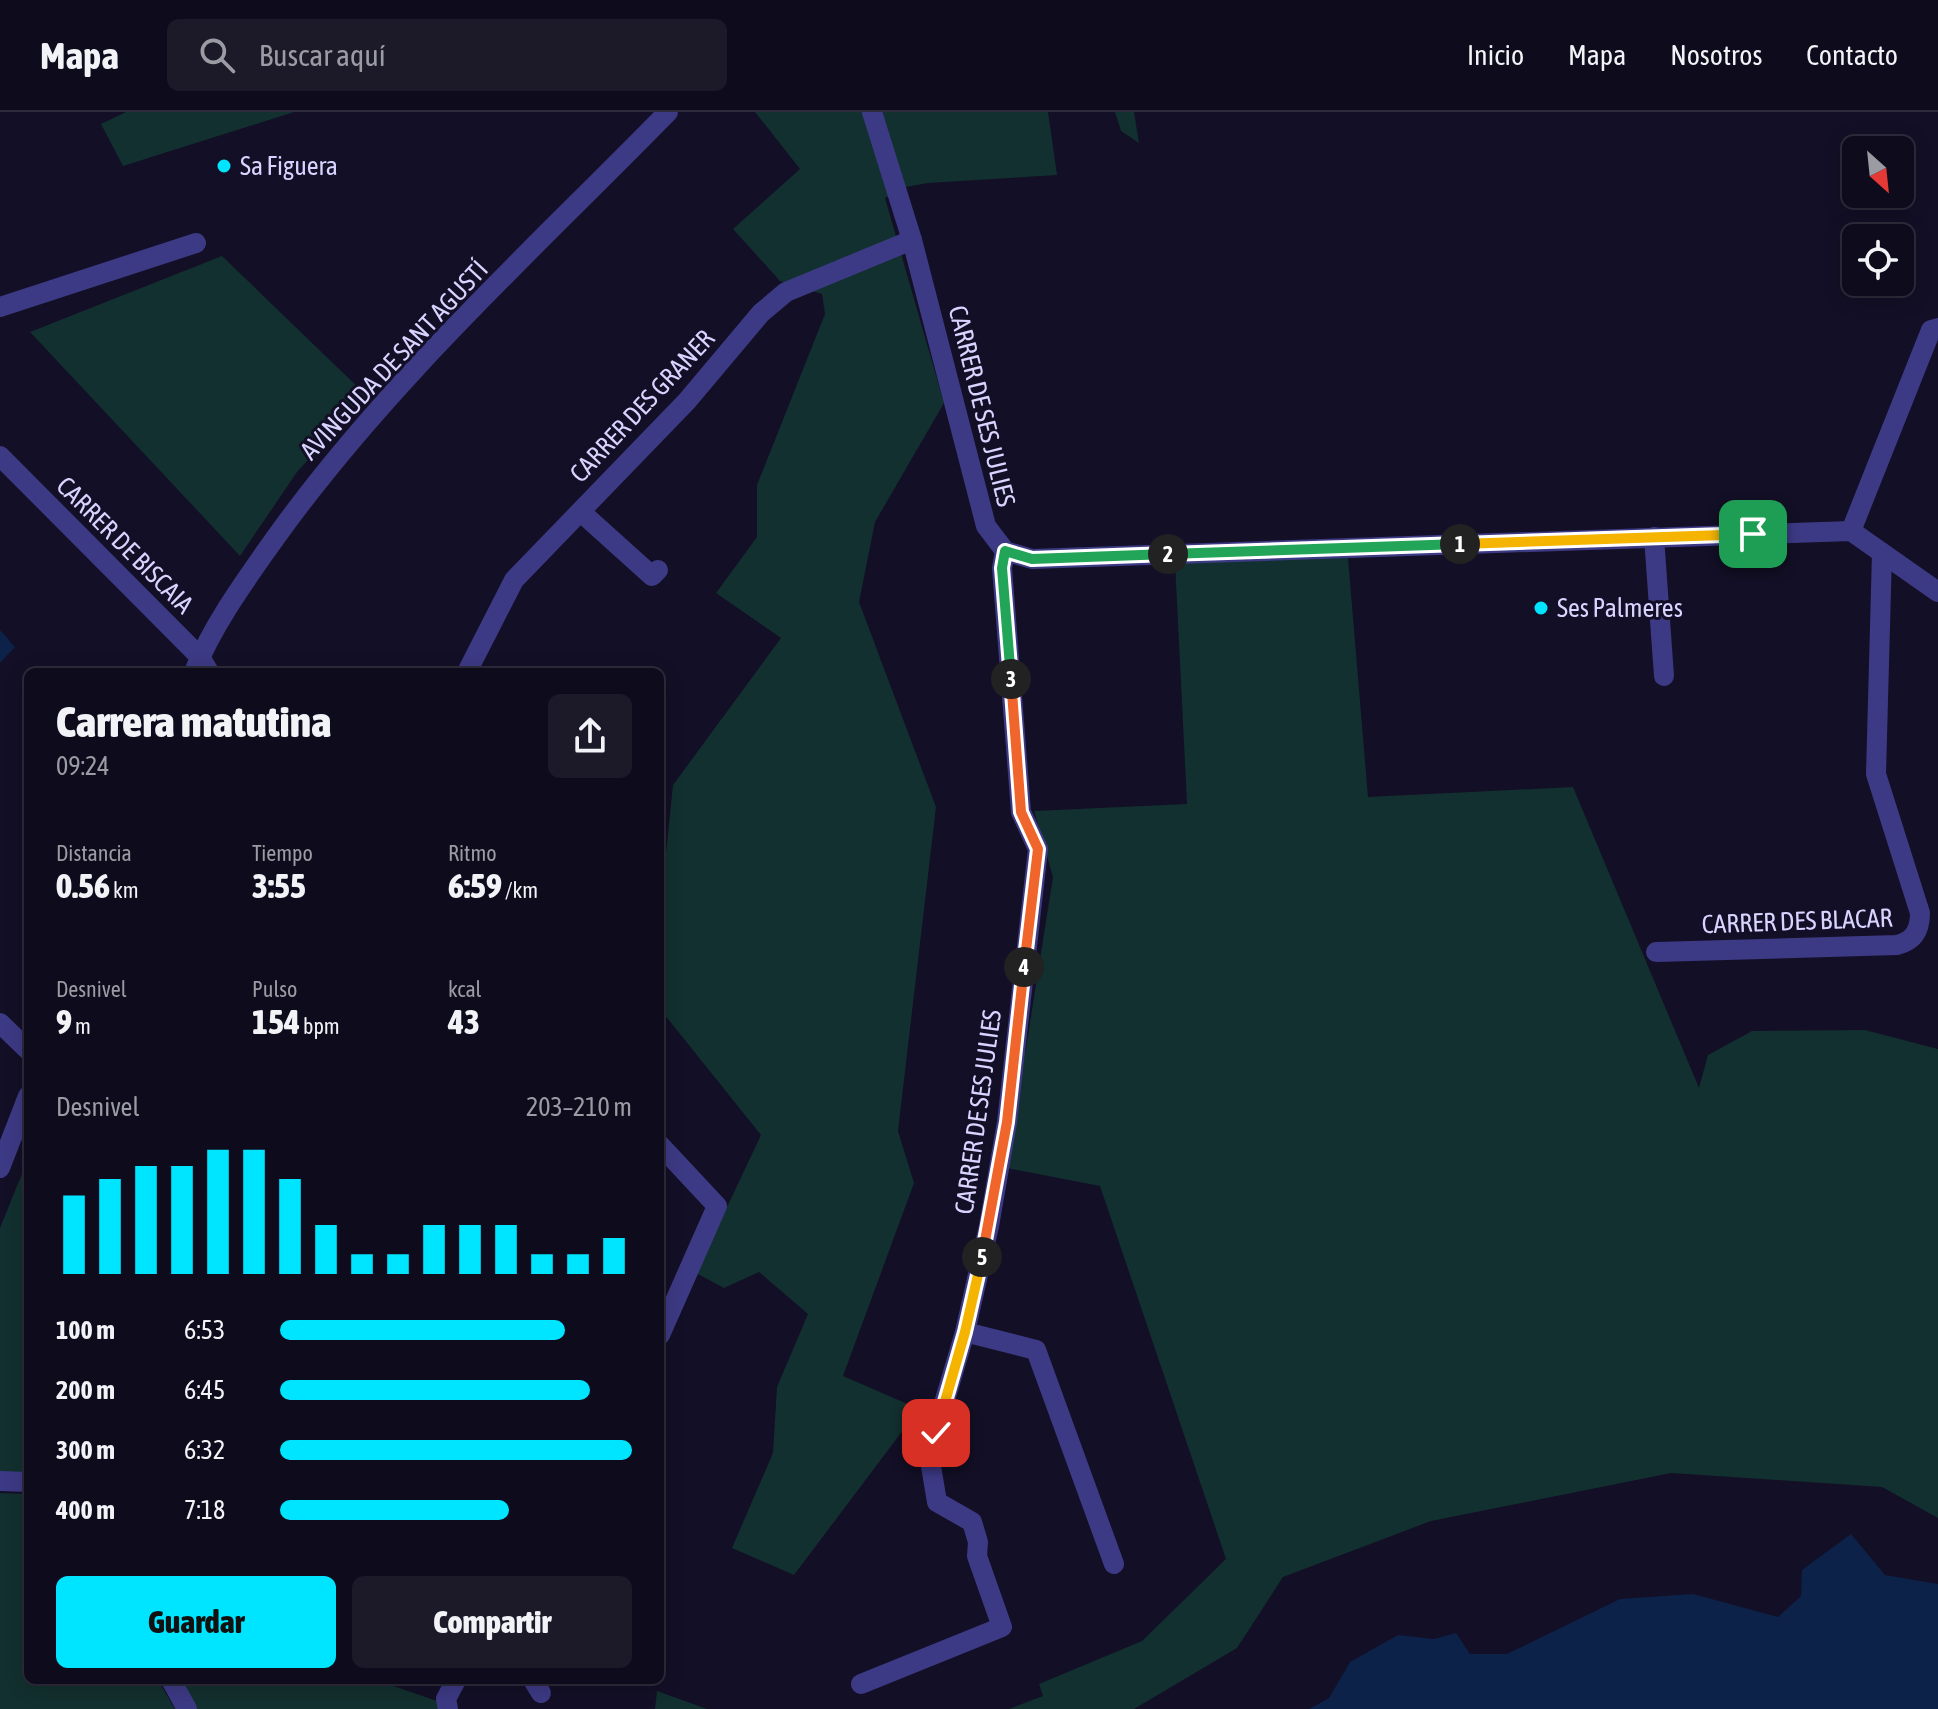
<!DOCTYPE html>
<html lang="es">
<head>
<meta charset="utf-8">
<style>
	:root { --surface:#0e0b1c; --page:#1c1929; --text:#f1f3f6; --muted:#9b9ba3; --line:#2e2b3b; --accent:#00e5ff }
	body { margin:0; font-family:"Asap Condensed",sans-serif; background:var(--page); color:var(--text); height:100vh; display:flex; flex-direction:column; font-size:30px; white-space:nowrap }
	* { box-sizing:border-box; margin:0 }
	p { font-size:26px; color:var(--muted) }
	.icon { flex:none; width:44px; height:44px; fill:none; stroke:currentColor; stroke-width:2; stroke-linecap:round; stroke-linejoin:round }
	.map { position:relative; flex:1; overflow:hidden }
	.drawer { position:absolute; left:24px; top:556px; width:640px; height:1016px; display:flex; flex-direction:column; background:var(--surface); border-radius:12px; box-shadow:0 4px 20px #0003,0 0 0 2px var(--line) }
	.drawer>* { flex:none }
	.needle { width:52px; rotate:153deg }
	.fabs { position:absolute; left:1842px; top:24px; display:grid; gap:16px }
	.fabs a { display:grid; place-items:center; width:72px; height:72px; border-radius:12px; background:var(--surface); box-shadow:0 4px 20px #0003,0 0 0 2px var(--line); font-size:40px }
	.pin { position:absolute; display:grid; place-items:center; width:68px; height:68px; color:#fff; margin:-34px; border-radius:16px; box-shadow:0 4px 12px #0006 }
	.km { position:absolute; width:40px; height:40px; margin:-20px; border-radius:50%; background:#222; color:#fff; font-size:22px; line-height:40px; text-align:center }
	.round { display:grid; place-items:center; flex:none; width:84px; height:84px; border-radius:12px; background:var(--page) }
	.overview { display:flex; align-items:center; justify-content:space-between; height:136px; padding:0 32px }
	h1 { font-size:44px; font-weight:800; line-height:60px }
	.figures { display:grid; grid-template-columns:repeat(3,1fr); gap:12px; height:136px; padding:8px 32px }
	.figures div { display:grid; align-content:center }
	.figures b { font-size:34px; font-weight:800 }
	.figures small { font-size:22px; font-weight:400 }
	.figures p { font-size:22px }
	.chart { height:224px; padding:16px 32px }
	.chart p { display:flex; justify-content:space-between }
	.chart svg { width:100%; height:144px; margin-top:8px; stroke:var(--accent); stroke-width:6 }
	.cta { display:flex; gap:16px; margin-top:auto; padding:16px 32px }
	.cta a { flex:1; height:92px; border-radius:12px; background:var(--accent); color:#111; font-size:32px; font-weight:800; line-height:92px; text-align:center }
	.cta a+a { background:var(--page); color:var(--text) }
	ul { padding:0 32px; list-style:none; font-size:26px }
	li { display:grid; grid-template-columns:128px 96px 1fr; align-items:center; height:60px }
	li i { height:20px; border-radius:10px; background:var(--accent) }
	header { display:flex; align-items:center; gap:48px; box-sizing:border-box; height:112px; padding:0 40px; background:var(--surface); border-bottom:2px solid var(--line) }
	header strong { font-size:38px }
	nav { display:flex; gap:44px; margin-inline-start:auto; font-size:28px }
	.search { width:560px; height:72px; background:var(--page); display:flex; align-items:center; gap:20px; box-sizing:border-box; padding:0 28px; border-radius:12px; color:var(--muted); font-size:30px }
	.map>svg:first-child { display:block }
	.green { fill:#12302f }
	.water { fill:#0c2248 }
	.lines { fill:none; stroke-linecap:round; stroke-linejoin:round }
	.minor { stroke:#3d3a85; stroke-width:20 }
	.split-1-casing { stroke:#fff; stroke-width:16 }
	.split-2-casing { stroke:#fff; stroke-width:16 }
	.split-3-casing { stroke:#fff; stroke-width:16 }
	.split-4-casing { stroke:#fff; stroke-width:16 }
	.split-5-casing { stroke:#fff; stroke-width:16 }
	.split-6-casing { stroke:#fff; stroke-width:16 }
	.split-1 { stroke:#f5b400; stroke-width:10 }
	.split-2 { stroke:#22a559; stroke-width:10 }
	.split-3 { stroke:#22a559; stroke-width:10 }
	.split-4 { stroke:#f0652b; stroke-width:10 }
	.split-5 { stroke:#f0652b; stroke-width:10 }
	.split-6 { stroke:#f5b400; stroke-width:10 }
	.poi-dot { fill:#00e5ff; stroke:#130f26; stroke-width:3 }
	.labels { text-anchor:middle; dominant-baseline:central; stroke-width:6; stroke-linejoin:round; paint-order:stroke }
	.poi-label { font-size:26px; fill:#d9d4ff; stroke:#130f26; text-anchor:start }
	.street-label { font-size:26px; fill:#d9d4ff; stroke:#130f26 }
</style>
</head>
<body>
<header>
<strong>Mapa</strong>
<div class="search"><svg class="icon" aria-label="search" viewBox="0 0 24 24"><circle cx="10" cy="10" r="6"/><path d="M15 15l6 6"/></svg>Buscar aquí</div>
<nav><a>Inicio</a><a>Mapa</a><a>Nosotros</a><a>Contacto</a></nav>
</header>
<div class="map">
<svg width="1938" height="1597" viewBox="0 0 1938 1597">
	<rect width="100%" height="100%" fill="#130f26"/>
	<g class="green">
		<polygon points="126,0 294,0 123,54 101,12"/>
		<polygon points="755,0 1048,0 1057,63 928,71 906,75 885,86 944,291 875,410 859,490 936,695 898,1019 914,1071 843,1264 919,1297 794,1463 732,1436 773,1341 777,1275 808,1202 759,1160 724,1176 696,1161 761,1023 660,897 660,799 673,673 781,526 716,481 757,425 757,373 825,202 822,182 780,169 733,117 800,57"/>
		<polygon points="1115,0 1134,0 1139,31 1121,19"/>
		<polygon points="222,144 366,283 297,360 240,444 30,220"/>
		<polygon points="1348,446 1368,685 1573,675 1699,976 1708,943 1752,919 1865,918 1938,937 1938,1406 1882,1375 1671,1361 1431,1409 1283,1465 1237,1536 1134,1597 1009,1597 1043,1584 1039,1572 1142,1529 1226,1447 1100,1074 1007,1056 1053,765 1034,699 1187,692 1175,450"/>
		<polygon points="28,1047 28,1365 0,1364 0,1116"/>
		<polygon points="0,1381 28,1382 28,1568 158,1568 175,1597 0,1597"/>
		<polygon points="177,1568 376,1568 437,1589 440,1597 195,1597"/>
		<polygon points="657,1579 707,1597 655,1597"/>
	</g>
	<g class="water">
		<polygon points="0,518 15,535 0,551"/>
		<polygon points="1851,1422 1885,1463 1938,1472 1938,1597 1309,1597 1329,1586 1350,1550 1398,1523 1434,1527 1456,1521 1470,1542 1507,1542 1620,1487 1693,1482 1778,1505 1801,1484 1802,1458"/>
	</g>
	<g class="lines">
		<g class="minor">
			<polyline points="872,0 912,128 986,414 1005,439 1032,447 1851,419 1938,480"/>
			<polyline points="0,195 196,131"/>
			<polyline points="0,344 200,545 209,560"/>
			<polyline points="581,400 652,464 658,458"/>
			<polyline points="1851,419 1931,218 1938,216"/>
			<polyline points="1654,425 1664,564"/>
			<path d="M194,560C213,512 247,466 276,425C388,269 534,137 668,0"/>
			<polyline points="467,560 514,468 687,289 761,201 786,180 912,128"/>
			<path d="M1656,840L1897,833C1914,829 1920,818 1920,801L1876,662L1882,441"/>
			<polyline points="0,911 28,938"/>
			<polyline points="660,1033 717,1094 660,1223"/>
			<polyline points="0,1056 28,984"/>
			<polyline points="965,1220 1036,1238 1114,1452"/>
			<polyline points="0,1369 28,1370"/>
			<polyline points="171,1568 187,1597"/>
			<polyline points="533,1568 541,1581"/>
			<polyline points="861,1572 1002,1515 977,1444 978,1430 972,1410 937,1390 929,1342 965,1220 989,1114 1007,1010 1038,737 1021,700 1002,456 1005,439"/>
			<polyline points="448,1597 446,1587 456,1568"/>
		</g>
	</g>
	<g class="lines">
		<defs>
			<polyline id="split-1" points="1460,432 1753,422"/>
			<polyline id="split-2" points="1168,442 1460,432"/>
			<polyline id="split-3" points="1011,567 1002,456 1005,439 1032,447 1168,442"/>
			<polyline id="split-4" points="1011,567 1021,700 1038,737 1024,855"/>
			<polyline id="split-5" points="982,1145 1007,1010 1024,855"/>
			<polyline id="split-6" points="936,1321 965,1220 982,1145"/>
		</defs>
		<use href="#split-1" class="split-1-casing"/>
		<use href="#split-2" class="split-2-casing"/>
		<use href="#split-3" class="split-3-casing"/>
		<use href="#split-4" class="split-4-casing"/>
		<use href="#split-5" class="split-5-casing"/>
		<use href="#split-6" class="split-6-casing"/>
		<use href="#split-1" class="split-1"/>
		<use href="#split-2" class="split-2"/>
		<use href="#split-3" class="split-3"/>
		<use href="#split-4" class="split-4"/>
		<use href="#split-5" class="split-5"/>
		<use href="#split-6" class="split-6"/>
	</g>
	<g class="poi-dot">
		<circle cx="224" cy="54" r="8"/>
		<circle cx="1541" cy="496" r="8"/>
	</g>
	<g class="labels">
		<g class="poi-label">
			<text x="240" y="54">Sa Figuera</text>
			<text x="1557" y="496">Ses Palmeres</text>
		</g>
		<g class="street-label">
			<text transform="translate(394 248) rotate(-47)">AVINGUDA DE SANT AGUSTÍ</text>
			<text transform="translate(642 294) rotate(-47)">CARRER DES GRANER</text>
			<text transform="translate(982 294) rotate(76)">CARRER DE SES JULIES</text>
			<text transform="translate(125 433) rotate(45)">CARRER DE BISCAIA</text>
			<text transform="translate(1797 809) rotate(-2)">CARRER DES BLACAR</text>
			<text transform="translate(978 1000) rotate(-82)">CARRER DE SES JULIES</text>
		</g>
	</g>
</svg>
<div class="fabs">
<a><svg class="needle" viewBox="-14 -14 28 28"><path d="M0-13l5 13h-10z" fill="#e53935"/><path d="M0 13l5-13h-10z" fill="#9b9ba3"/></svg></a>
<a><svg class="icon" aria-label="locate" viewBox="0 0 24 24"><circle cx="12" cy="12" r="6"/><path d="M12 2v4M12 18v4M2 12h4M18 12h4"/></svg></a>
</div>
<div class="pin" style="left:1753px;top:422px;background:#1e9e55"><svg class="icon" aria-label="arrive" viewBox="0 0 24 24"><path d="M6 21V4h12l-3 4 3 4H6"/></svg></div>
<div class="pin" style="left:936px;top:1321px;background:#d93025"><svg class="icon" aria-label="check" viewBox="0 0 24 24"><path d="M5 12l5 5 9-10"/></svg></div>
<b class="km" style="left:1460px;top:432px">1</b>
<b class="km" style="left:1168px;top:442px">2</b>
<b class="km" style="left:1011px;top:567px">3</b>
<b class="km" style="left:1024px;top:855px">4</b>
<b class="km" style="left:982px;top:1145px">5</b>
<section class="drawer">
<div class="overview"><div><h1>Carrera matutina</h1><p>09:24</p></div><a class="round"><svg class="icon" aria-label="share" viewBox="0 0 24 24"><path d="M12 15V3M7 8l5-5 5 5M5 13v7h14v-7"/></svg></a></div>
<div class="figures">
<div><p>Distancia</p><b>0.56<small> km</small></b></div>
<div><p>Tiempo</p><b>3:55</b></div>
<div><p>Ritmo</p><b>6:59<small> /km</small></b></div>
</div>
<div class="figures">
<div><p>Desnivel</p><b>9<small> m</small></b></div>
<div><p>Pulso</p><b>154<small> bpm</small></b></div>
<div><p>kcal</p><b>43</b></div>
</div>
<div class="chart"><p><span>Desnivel</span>203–210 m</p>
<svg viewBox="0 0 160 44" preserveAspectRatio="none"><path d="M5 44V20M15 44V15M25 44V11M35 44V11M45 44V6M55 44V6M65 44V15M75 44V29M85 44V38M95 44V38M105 44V29M115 44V29M125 44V29M135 44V38M145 44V38M155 44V33"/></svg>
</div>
<ul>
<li><b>100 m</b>6:53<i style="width:81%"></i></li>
<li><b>200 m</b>6:45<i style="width:88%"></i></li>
<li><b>300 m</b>6:32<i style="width:100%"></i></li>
<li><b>400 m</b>7:18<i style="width:65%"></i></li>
</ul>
<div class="cta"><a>Guardar</a><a>Compartir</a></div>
</section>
</div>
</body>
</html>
